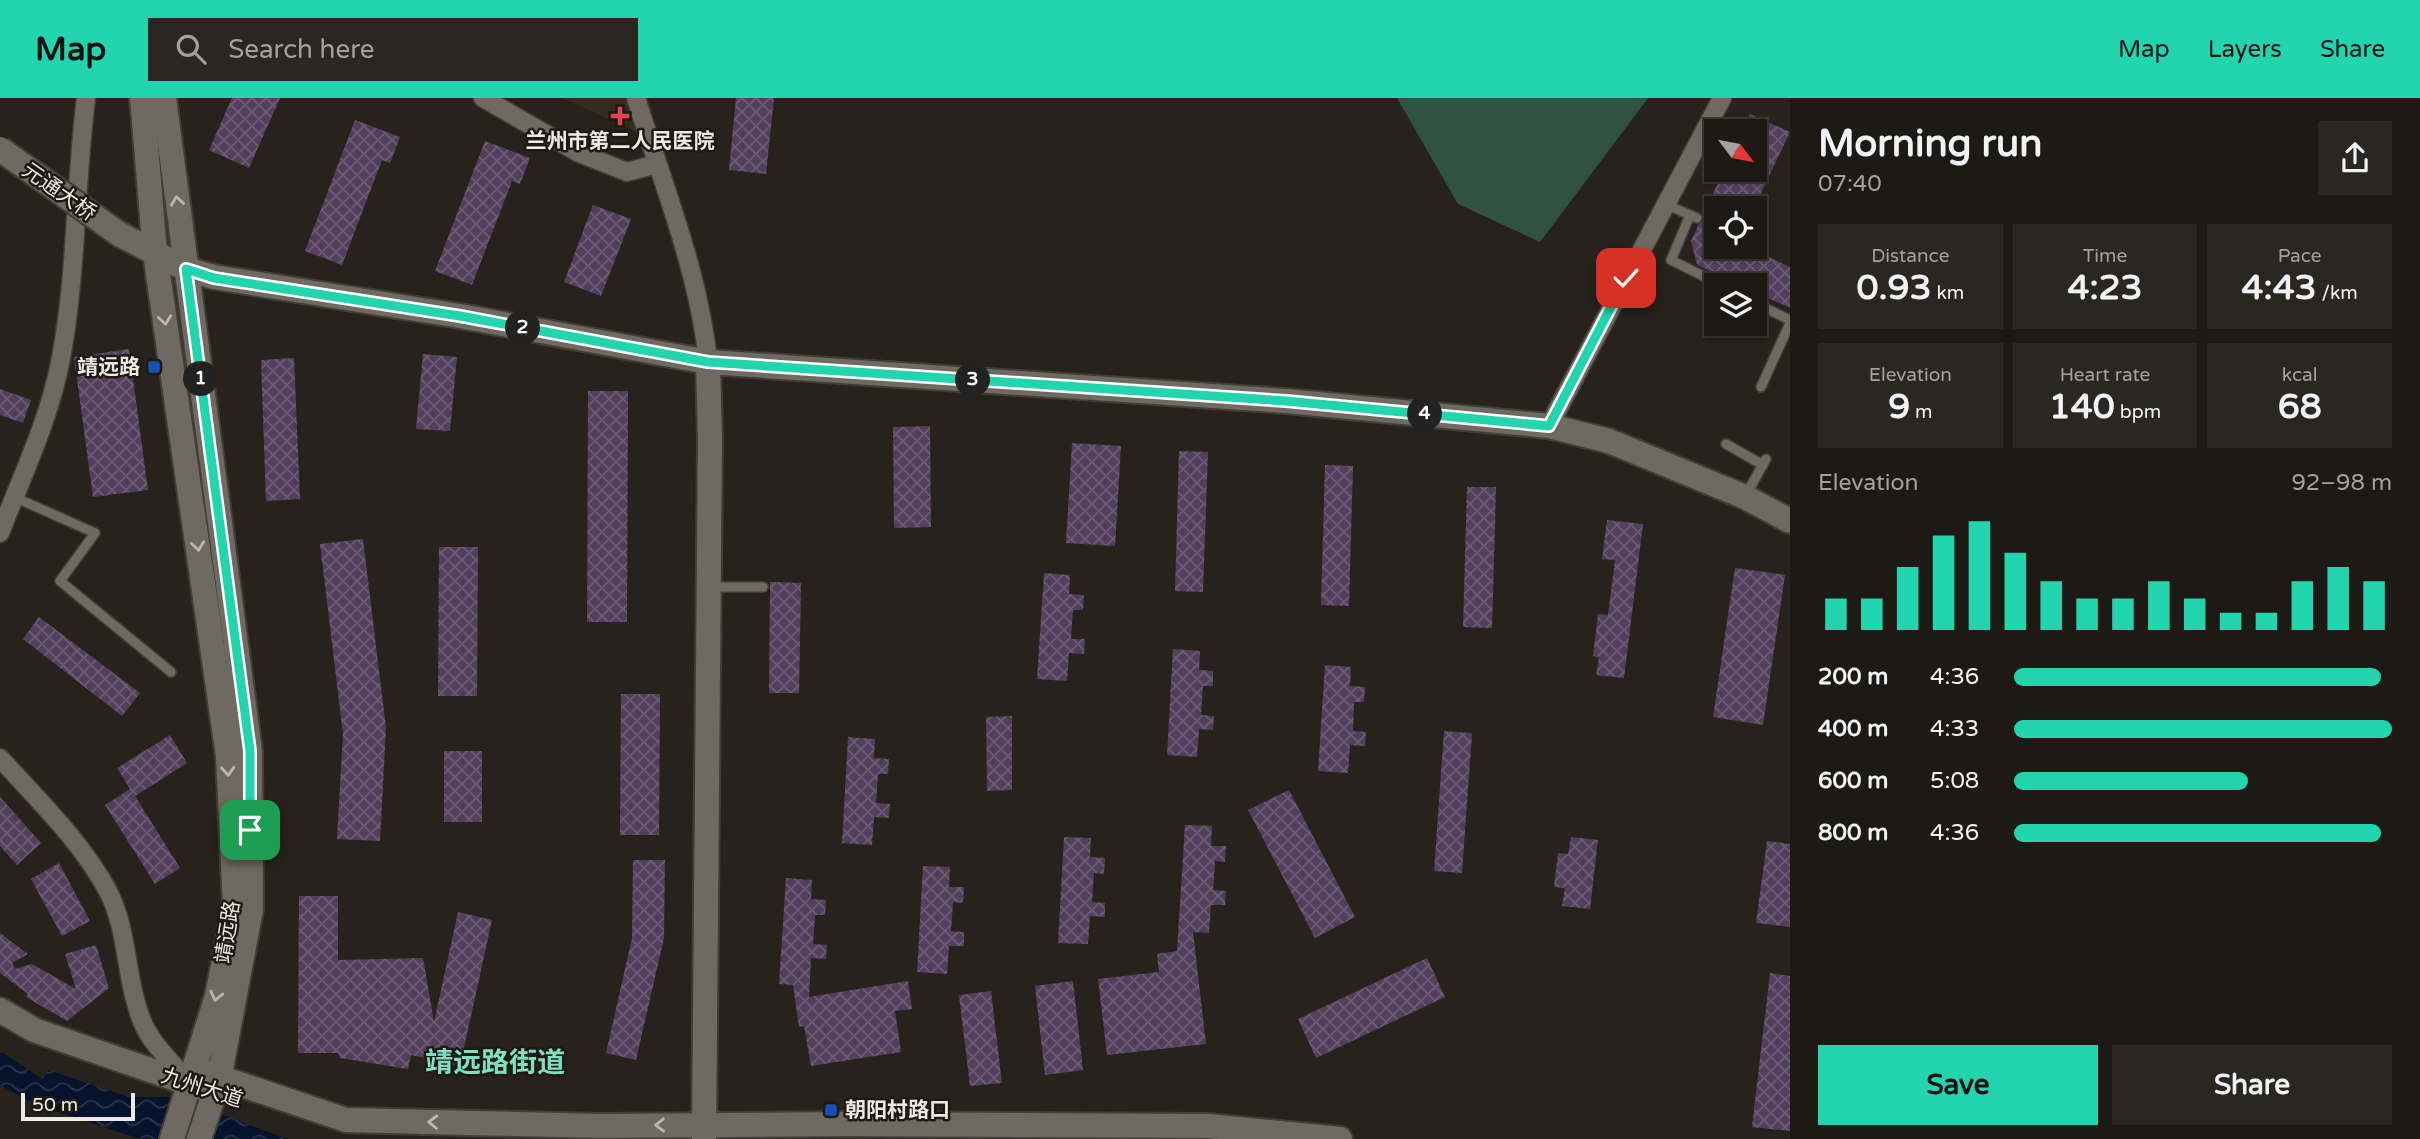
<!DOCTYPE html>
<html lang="en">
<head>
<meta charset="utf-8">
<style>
	:root { --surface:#1d1a15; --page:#2a2722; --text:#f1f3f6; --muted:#a0a1a0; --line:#3b3834; --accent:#23d5af }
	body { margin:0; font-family:"Varela Round","Noto Sans SC",sans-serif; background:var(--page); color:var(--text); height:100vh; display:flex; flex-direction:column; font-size:26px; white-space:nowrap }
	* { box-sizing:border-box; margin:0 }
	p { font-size:23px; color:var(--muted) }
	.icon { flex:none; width:38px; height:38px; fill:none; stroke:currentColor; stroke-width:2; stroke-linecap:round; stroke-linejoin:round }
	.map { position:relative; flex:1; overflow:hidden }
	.side { display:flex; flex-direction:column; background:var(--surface); width:630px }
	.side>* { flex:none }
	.needle { width:46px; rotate:122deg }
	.tools { position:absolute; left:1704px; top:21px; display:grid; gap:14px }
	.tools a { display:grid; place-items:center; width:63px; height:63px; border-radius:0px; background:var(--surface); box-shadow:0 2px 5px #0004,0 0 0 2px var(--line); font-size:35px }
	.scale { position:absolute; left:21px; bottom:18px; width:114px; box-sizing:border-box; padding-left:7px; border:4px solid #edeae5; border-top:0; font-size:19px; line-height:24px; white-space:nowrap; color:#edeae5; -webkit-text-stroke:5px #1e1a13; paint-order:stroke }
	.pin { position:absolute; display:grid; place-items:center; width:60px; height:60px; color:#fff; margin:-30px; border-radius:14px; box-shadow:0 4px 10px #0006 }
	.km { position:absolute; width:35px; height:35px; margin:-18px; border-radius:50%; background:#222; color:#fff; font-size:19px; line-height:35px; text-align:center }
	.round { display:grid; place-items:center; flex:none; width:74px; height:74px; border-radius:0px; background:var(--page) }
	.head { display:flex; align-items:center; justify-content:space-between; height:119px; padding:0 28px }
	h1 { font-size:38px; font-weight:700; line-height:52px }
	.figures { display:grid; grid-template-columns:repeat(3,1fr); gap:10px; height:119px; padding:7px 28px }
	.figures div { display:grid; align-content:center; border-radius:0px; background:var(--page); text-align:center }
	.figures b { font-size:35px; font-weight:700 }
	.figures small { font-size:19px; font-weight:400 }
	.figures p { font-size:19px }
	.chart { height:196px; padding:14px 28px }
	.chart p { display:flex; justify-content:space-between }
	.chart svg { width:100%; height:126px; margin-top:7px; stroke:var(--accent); stroke-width:6 }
	.cta { display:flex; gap:14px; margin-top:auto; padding:14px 28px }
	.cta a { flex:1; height:80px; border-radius:0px; background:var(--accent); color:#111; font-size:28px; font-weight:700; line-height:80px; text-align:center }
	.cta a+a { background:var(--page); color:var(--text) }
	ul { padding:0 28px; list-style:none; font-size:23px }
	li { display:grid; grid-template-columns:112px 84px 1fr; align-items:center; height:52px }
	li i { height:18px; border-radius:9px; background:var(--accent) }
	header { display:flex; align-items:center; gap:42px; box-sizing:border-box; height:98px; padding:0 35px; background:var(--accent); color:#111 }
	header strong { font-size:33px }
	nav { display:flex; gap:38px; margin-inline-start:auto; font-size:24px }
	.search { width:490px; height:63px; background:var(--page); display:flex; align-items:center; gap:18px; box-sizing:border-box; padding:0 24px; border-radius:0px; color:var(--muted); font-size:26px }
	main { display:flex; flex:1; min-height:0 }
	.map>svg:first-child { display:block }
	.built { fill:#332c1f }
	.park { fill:#315240 }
	.water { fill:url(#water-waves) }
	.building { fill:url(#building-cross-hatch) }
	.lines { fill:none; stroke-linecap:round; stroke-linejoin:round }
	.lane-casing { stroke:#413e38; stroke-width:12 }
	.street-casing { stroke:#413e38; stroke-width:21 }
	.secondary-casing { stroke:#413e38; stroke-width:28 }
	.lane { stroke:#6e6a61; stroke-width:9 }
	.street { stroke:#6e6a61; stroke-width:18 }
	.secondary { stroke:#6e6a61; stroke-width:24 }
	.secondary-bridge-casing { stroke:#413e38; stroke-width:28; stroke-linecap:butt }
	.secondary-bridge { stroke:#6e6a61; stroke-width:24 }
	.oneway { stroke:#bab7b0 }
	.route-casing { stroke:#fff; stroke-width:14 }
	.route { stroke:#23d5af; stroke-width:9 }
	.health-dot { fill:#e0444e; stroke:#1e1a13; stroke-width:2.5 }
	.transit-dot { fill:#1a4fb4; stroke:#1e1a13; stroke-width:2.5 }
	.labels { text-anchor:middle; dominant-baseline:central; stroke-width:5; stroke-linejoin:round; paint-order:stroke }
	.poi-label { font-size:21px; font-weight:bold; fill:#edeae5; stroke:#1e1a13 }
	.street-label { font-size:21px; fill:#edeae5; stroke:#1e1a13 }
	.district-label { font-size:28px; font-weight:bold; fill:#7fdfc3; stroke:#1e1a13 }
</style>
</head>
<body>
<header>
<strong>Map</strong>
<div class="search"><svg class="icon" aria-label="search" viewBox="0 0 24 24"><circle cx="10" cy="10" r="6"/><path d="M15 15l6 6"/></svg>Search here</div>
<nav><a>Map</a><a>Layers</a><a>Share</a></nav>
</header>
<main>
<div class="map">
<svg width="1790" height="1041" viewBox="0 0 1790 1041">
	<defs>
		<pattern id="water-waves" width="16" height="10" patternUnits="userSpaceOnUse" patternTransform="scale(1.75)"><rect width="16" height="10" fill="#05132c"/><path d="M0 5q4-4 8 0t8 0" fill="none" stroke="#2a364a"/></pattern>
		<pattern id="building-cross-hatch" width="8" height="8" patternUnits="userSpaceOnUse" patternTransform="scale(1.75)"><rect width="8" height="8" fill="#533f5d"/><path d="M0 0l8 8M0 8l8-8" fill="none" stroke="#6c5b74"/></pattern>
	</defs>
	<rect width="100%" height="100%" fill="#27231c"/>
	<polygon class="built" points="563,0 631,0 643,37"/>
	<polygon class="park" points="1397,0 1648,0 1540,144 1458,106"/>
	<polygon class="water" points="0,953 43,981 49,972 128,999 174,999 288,1041 140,1041 34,1006 0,987"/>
	<g class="building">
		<polygon points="232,0 280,0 249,70 209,52"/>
		<polygon points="736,0 774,0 766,76 729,72"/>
		<polygon points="1750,16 1790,34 1754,110 1717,110 1717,149 1747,149 1790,169 1790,210 1755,194 1755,187 1741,187 1697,167 1691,143 1724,72 1755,72 1755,33 1742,33"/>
		<polygon points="355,22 400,39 390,65 382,62 342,167 305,153"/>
		<polygon points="485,43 530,60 520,86 512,83 472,187 435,173"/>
		<polygon points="593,107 631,121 601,198 564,184"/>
		<polygon points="129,251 148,392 93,399 74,259"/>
		<polygon points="423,256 457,259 450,333 416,331"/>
		<polygon points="294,260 300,401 266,403 261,262"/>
		<polygon points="0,291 31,302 23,325 0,317"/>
		<polygon points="588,293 628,293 627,524 587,524"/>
		<polygon points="930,328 931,429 894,430 893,329"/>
		<polygon points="1072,345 1121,348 1115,448 1066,445"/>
		<polygon points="1179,353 1208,354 1203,494 1175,493"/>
		<polygon points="1325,367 1353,368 1349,508 1321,507"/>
		<polygon points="1467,389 1496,389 1492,530 1463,529"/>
		<polygon points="1607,422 1643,426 1624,580 1596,577 1599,559 1593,558 1598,516 1608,517 1615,462 1602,461"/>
		<polygon points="363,441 386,630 380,743 337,741 343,636 320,446"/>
		<polygon points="439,449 478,449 477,598 438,598"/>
		<polygon points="1735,470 1785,477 1763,627 1713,619"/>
		<polygon points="1044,475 1070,477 1069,496 1084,497 1083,512 1073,512 1071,541 1085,541 1084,556 1069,555 1067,583 1037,581"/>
		<polygon points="770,484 801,485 799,595 769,595"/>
		<polygon points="39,519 140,595 122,618 23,541"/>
		<polygon points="1173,551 1200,553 1199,572 1213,573 1213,588 1203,588 1201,617 1214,618 1213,632 1199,631 1197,659 1167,657"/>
		<polygon points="1325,567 1351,569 1350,588 1365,589 1364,604 1354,604 1353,633 1366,634 1365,648 1350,647 1348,675 1318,673"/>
		<polygon points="621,596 660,596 659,737 620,737"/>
		<polygon points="1012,618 1012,692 987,693 986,619"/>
		<polygon points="1444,633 1472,635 1462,775 1434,773"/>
		<polygon points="170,637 187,665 135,698 180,770 155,786 105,707 130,691 117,670"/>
		<polygon points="848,639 875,641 874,660 889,661 888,676 878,676 876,705 890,706 889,720 874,719 872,747 842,745"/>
		<rect x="444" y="653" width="38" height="71"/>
		<polygon points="1289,692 1355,819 1315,840 1248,712"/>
		<polygon points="0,699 41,745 17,767 0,748"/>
		<polygon points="1185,727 1212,728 1211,748 1226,748 1225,764 1215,763 1213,792 1226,793 1225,807 1211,807 1209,835 1193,834 1206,946 1107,957 1098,881 1159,874 1157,856 1177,853"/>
		<polygon points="1064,739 1091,740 1090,759 1105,760 1104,776 1094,775 1092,804 1105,805 1105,819 1090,818 1088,846 1058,845"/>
		<polygon points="1571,739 1598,742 1590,811 1562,808 1565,790 1554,789 1558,755 1568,756"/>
		<polygon points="1767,743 1790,746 1790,829 1756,825"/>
		<polygon points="633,762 665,762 664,840 636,962 606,955 632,840"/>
		<polygon points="59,765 90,823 62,838 31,781"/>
		<polygon points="923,768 950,769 949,789 964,789 963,805 953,804 951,833 964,834 964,848 949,848 947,876 917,874"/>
		<polygon points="786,780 812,782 811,801 826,802 825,817 815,817 813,846 827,847 826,861 811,860 809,899 908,883 912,911 895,913 901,954 811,968 804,928 799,929 793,887 779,886"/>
		<polygon points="299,798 338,798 338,862 423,860 434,924 458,814 492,822 460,968 411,957 408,971 340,960 338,955 298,955"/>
		<polygon points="0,835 28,856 12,865 15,871 32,866 76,891 65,856 96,847 109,890 67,923 26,899 28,896 0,875"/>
		<polygon points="1427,860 1445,899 1316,960 1298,921"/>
		<polygon points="1770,875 1790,878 1790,1033 1752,1029"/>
		<polygon points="1073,883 1083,972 1045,977 1035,888"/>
		<polygon points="991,893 1002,985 970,988 959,897"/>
	</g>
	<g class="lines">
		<defs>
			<g id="lane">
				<polyline points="1665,106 1697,120"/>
				<polyline points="1690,117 1671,162 1721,187"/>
				<polyline points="1755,205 1790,222"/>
				<polyline points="1761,289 1790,225"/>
				<polyline points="1726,346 1763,367"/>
				<polyline points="1746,397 1766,361"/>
				<polyline points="14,399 95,435 60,483 171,574"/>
				<polyline points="709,489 763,489"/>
			</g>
			<g id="street">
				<polyline points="483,0 579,55 627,74 657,66"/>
				<path d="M636,0C663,86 699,174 708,264"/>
				<polyline points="1549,328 1722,0"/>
				<path d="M0,435C22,378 50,320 61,260C77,174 75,86 86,0"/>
				<path d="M0,660C38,702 81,743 108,793C129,834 125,881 142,923C152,948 174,965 190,987"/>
			</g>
			<g id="secondary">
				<polyline points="142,0 155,155 228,658 235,809 217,898 172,1041"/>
				<polyline points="164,0 250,653 251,811 219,981 199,1041"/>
				<polyline points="119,136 186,171 214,179 460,218 708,264 1286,303 1549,328 1609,343 1745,399 1790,423"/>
				<polyline points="0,912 34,932 205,991"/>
				<polyline points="195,971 346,1022 600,1028 844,1026 1208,1028 1340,1041"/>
				<polyline points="704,1041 710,340 708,264"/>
			</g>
		</defs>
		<use href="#lane" class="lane-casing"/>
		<use href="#street" class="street-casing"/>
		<use href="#secondary" class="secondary-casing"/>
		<use href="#lane" class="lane"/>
		<use href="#street" class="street"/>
		<use href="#secondary" class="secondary"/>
		<defs>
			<polyline id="secondary-bridge" points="0,51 119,136"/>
		</defs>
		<use href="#secondary-bridge" class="secondary-bridge-casing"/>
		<use href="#secondary-bridge" class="secondary-bridge"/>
	</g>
	<defs><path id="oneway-chevron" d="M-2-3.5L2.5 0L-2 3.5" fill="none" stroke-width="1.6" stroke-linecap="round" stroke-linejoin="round" transform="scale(1.75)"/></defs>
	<g class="oneway">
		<use href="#oneway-chevron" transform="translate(177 103) rotate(-98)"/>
		<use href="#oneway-chevron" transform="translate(165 222) rotate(82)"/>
		<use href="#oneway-chevron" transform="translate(198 448) rotate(82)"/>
		<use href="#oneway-chevron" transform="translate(228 673) rotate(87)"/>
		<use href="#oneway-chevron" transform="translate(216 898) rotate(104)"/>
		<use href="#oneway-chevron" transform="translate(433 1024) rotate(-178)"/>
		<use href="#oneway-chevron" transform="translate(660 1027) rotate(179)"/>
	</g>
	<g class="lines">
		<defs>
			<polyline id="route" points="250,732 250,653 186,171 214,180 460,218 708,264 1286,303 1549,328 1626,180"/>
		</defs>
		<use href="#route" class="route-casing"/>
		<use href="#route" class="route"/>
	</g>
	<path class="health-dot" d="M616.5 7.5h7v7h7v7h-7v7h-7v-7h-7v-7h7z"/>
	<g class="transit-dot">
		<rect x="147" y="262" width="14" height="14" rx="3.5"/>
		<rect x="824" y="1005" width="14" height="14" rx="3.5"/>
	</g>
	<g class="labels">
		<g class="poi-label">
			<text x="620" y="43">兰州市第二人民医院</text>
			<text x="140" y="269" text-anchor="end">靖远路</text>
			<text x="845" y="1012" text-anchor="start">朝阳村路口</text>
		</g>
		<g class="street-label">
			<text transform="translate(59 94) rotate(35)">元通大桥</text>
			<text transform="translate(228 834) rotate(-81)">靖远路</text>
			<text transform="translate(202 990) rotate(18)">九州大道</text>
		</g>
		<g class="district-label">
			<text x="495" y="965">靖远路街道</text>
		</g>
	</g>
</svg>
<div class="tools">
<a><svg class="needle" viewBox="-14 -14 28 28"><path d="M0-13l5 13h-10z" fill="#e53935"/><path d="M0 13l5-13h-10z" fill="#a0a1a0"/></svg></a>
<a><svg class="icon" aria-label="locate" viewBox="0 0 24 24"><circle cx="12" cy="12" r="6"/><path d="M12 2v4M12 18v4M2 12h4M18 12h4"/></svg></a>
<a><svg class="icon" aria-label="layers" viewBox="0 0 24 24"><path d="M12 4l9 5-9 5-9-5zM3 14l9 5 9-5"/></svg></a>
</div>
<div class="scale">50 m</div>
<div class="pin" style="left:250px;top:732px;background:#1e9e55"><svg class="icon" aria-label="arrive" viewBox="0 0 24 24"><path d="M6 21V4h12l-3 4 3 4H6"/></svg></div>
<div class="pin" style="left:1626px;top:180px;background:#d93025"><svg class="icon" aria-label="check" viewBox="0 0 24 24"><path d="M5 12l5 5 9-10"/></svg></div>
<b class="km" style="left:201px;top:281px">1</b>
<b class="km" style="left:523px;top:230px">2</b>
<b class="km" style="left:973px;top:282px">3</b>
<b class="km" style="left:1425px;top:316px">4</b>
</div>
<section class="side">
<div class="head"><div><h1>Morning run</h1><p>07:40</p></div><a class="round"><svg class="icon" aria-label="share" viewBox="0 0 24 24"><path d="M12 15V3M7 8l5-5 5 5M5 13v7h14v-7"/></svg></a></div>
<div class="figures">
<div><p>Distance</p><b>0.93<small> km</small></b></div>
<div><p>Time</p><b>4:23</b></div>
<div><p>Pace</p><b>4:43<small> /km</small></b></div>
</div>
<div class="figures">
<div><p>Elevation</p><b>9<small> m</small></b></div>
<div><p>Heart rate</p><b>140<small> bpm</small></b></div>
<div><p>kcal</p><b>68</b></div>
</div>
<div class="chart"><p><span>Elevation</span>92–98 m</p>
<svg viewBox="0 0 160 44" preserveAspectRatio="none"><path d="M5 44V33M15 44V33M25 44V22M35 44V11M45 44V6M55 44V17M65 44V27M75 44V33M85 44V33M95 44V27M105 44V33M115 44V38M125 44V38M135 44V27M145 44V22M155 44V27"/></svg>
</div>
<ul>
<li><b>200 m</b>4:36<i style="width:97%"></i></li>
<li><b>400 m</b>4:33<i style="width:100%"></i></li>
<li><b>600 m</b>5:08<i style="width:62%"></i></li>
<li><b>800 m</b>4:36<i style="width:97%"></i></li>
</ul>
<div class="cta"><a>Save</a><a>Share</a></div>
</section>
</main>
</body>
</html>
